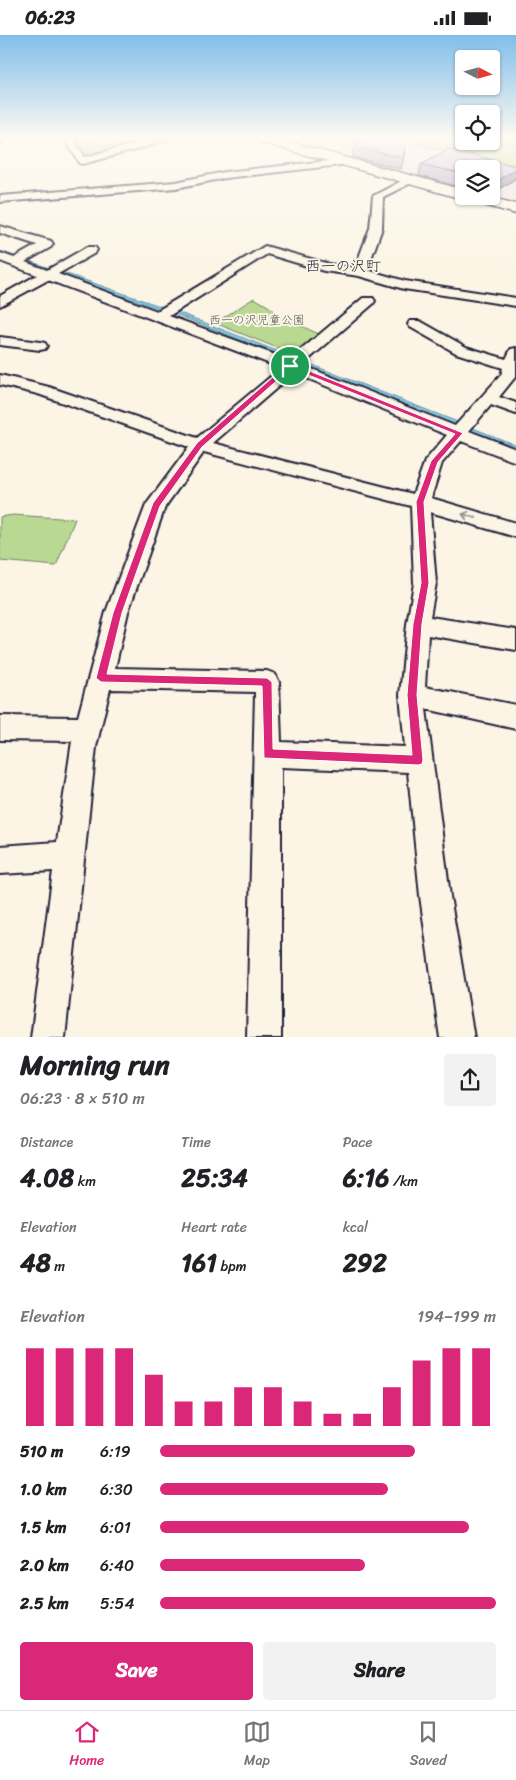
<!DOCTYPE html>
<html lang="en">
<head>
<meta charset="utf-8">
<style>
	:root { --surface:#fff; --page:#f2f2f2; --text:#202124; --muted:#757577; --line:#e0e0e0; --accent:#db2777 }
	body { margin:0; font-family:Sriracha,"Klee One",sans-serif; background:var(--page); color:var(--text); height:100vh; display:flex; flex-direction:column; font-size:19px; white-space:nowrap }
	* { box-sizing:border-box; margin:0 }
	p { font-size:16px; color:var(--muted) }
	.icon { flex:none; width:28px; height:28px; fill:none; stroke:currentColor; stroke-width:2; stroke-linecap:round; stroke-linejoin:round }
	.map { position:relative; height:1002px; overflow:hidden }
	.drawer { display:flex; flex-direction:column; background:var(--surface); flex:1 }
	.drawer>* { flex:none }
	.needle { width:32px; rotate:96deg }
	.tools { position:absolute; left:455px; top:15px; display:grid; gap:10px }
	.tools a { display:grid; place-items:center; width:45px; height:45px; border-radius:5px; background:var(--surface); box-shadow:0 1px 4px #0004; font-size:25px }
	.pin { position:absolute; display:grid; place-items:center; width:42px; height:42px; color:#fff; margin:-21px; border:2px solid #fff; border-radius:50%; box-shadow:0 1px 5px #0007 }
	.round { display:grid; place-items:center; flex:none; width:52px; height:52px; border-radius:5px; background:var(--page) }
	.summary { display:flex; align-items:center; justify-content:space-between; height:85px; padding:0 20px }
	h1 { font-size:28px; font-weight:800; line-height:38px }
	.figures { display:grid; grid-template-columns:repeat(3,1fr); gap:8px; height:85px; padding:5px 20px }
	.figures div { display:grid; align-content:center }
	.figures b { font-size:25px; font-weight:800 }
	.figures small { font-size:14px; font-weight:400 }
	.figures p { font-size:14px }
	.chart { height:140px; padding:10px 20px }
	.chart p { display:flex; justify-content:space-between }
	.chart svg { width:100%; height:90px; margin-top:5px; stroke:var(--accent); stroke-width:6 }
	.cta { display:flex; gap:10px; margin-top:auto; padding:10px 20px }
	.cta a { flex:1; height:58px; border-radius:5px; background:var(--accent); color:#fff; font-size:20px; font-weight:800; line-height:58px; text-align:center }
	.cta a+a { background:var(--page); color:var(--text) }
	ul { padding:0 20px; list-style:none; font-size:16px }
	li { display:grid; grid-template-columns:80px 60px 1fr; align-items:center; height:38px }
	li i { height:12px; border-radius:6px; background:var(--accent) }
	.status { display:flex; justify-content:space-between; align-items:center; height:35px; padding:0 25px; background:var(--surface); direction:ltr }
	.status svg { height:14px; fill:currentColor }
	.tab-bar { display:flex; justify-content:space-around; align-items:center; height:70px; border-top:1px solid var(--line); background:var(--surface); font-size:14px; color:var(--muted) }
	.tab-bar a { display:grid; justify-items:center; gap:2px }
	.tab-bar .selected { color:var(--accent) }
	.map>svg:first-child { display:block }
	.built { fill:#ece1e4 }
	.green { fill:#b9d992; stroke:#6e7e66 }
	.water { fill:#88ceea; stroke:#5f89a4 }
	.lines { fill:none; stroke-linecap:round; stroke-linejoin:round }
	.street-casing { stroke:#22223b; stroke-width:4 }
	.secondary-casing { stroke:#22223b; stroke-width:3 }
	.street { fill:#fcf5e5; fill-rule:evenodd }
	.secondary { fill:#fcf5e5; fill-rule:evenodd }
	.wall { fill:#ac9ac3; stroke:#22223b }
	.shaded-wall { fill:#8c7d9f; stroke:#22223b }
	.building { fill:#c8b3e3; stroke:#22223b }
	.oneway { stroke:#9a9698 }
	.route { fill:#db2777; stroke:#fff; fill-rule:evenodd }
	.labels { text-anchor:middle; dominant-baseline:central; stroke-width:4; stroke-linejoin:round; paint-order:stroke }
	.far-park-label { font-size:12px; fill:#4f5955; stroke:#fcf5e5 }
	.far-quarter-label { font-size:15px; fill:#22223b; stroke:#fcf5e5 }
</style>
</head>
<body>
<div class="status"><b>06:23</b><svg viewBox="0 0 49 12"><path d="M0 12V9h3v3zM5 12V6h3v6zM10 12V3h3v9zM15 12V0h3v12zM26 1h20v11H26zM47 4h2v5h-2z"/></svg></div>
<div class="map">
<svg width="516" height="1003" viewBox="0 0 516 1003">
	<rect width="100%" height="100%" fill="#fcf5e5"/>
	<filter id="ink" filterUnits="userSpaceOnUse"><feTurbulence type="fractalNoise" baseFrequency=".02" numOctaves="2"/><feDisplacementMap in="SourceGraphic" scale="10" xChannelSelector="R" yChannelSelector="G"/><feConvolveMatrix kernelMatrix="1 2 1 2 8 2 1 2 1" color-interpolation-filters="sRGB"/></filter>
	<g filter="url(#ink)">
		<polygon class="built" points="312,104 464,104 464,106 516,104 516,171 481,161 491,161 491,134 464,134 464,156 298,111"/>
		<g class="green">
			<polygon points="75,104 124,104 130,111 82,118"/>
			<polygon points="420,104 464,104 464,106 516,104 516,133 413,108"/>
			<polygon points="254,263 268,271 279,281 321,300 295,320 215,288"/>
			<polygon points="13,480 75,484 56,531 0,526 0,482"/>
		</g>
		<polygon class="water" points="0,216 180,278 516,410 516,415 178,280 0,219"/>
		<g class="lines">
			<defs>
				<g id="street">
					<polygon points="64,104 73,104 85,122 153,104 166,104 146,112 83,129 80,128"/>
					<polygon points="346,124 349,125 349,129 225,143 176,153 0,167 0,161 176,147 225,137"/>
					<path d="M409,142L413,143V147L383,162L382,193L367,235L405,246L516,263V271L404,254L359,241L324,236L267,219L169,281L289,325L363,263H373L375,266L373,269L302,330L455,391L501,340L503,333L456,318L410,292L408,289L410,286H420L466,312L506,324L511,314L516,313V341L499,362L516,368V379L491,370L469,396L516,414V427L461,406L442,428L431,463L516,488V502L430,477L436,548L430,582L516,595V615L428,600L425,652L516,670V694L426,674L450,861L474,1003H440L420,861L408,737L281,732V1003H247L255,657L110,654L96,712L65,1003H31L53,836L0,839V811L57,807L72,706L0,705V681L78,682L106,577L146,470L189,412L38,359L0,350V340L49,352L197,403L281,333L48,245L0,271V261L37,240L0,226V218L14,223L37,210L0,198V191L51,206L53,209L51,212L25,227L47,235L87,212H95L97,215L95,218L58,239L157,276L265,211L329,229L355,233L370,193L373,161ZM294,338L447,400L425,426L413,459L213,408ZM204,417L411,471L414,548L407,589L400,660L405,712L281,707L279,647L275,639L267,636L115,633L128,577L165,472Z"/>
					<polygon points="0,302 40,307 45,308 47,311 45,314 40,315 0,310"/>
				</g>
				<g id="secondary">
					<polygon points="0,104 7,104 0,109"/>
					<polygon points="258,104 279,104 464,155 464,161 486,161 516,169 516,179 260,107"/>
				</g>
			</defs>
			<use href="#street" class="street-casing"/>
			<use href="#secondary" class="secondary-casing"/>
			<use href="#street" class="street"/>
			<use href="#secondary" class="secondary"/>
		</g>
		<g class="wall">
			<polygon points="355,104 406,104 405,118 401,134 353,122 354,112 359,108 354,107"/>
			<polygon points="449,114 516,131 516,140 515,144 491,159 491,134 464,134 464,153 419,141 421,129"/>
		</g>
		<polygon class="shaded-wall" points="516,133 516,140 515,144 491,159 491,155 493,148"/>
		<g class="building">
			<polygon points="365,104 406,104 406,108 403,123 354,112"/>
			<polygon points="449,114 516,131 516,133 493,148 491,147 491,134 464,134 464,140 421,129"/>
		</g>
		<defs><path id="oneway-shaft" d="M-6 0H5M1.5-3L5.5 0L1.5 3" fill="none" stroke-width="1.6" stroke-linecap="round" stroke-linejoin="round" transform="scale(1.25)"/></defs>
		<use class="oneway" href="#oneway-shaft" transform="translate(469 481) rotate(-164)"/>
	</g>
	<linearGradient id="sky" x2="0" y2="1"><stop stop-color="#81bee9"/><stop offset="0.42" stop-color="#fefaf3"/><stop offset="1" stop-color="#fefaf3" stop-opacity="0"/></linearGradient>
	<rect width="516" height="245" fill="url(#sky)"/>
	<path class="route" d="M288,329H292L463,398L438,427L424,467L429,548L422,589L417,660L423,725L422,729L418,730L264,723L262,651L101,647L96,643L113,578L153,468L197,408ZM291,333L455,399L431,426L416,467L421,548L413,589L407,660L412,720L273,714L272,647L267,643L107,639L122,578L160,471L202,412Z"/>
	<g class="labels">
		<g class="far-park-label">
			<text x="257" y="285">西一の沢児童公園</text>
		</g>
		<g class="far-quarter-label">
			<text x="343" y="231">西一の沢町</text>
		</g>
	</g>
</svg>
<div class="tools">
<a><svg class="needle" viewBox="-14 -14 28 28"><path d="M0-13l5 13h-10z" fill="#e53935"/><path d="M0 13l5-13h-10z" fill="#757577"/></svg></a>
<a><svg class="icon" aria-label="locate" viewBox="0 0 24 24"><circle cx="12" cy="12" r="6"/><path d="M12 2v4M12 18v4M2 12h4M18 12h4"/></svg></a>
<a><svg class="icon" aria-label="layers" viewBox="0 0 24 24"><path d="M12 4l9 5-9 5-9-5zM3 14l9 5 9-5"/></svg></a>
</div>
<div class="pin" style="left:290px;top:331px;background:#1e9e55"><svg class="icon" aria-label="arrive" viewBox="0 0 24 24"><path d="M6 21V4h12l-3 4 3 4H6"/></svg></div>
</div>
<section class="drawer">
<div class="summary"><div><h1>Morning run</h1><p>06:23 · 8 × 510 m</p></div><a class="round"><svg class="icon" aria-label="share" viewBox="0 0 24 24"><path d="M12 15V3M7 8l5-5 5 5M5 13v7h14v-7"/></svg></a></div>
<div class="figures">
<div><p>Distance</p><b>4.08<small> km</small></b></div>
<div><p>Time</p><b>25:34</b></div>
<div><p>Pace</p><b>6:16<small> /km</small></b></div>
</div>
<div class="figures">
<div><p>Elevation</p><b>48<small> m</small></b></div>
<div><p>Heart rate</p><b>161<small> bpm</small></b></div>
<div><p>kcal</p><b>292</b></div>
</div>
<div class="chart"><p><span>Elevation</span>194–199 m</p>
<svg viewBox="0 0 160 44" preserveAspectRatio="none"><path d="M5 44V6M15 44V6M25 44V6M35 44V6M45 44V19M55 44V32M65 44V32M75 44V25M85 44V25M95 44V32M105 44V38M115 44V38M125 44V25M135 44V12M145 44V6M155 44V6"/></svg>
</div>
<ul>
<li><b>510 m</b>6:19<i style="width:76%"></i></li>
<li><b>1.0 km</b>6:30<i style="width:68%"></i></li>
<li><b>1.5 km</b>6:01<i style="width:92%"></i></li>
<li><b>2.0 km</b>6:40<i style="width:61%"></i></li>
<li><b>2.5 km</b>5:54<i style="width:100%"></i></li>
</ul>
<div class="cta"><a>Save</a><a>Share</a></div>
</section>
<nav class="tab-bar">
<a class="selected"><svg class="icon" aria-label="home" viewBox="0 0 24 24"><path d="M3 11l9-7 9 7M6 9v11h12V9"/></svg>Home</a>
<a><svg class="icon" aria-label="map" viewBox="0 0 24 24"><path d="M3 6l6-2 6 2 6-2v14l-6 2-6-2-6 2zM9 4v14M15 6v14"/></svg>Map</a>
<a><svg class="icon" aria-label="saved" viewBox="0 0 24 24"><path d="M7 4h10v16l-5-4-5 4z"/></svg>Saved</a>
</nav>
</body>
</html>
